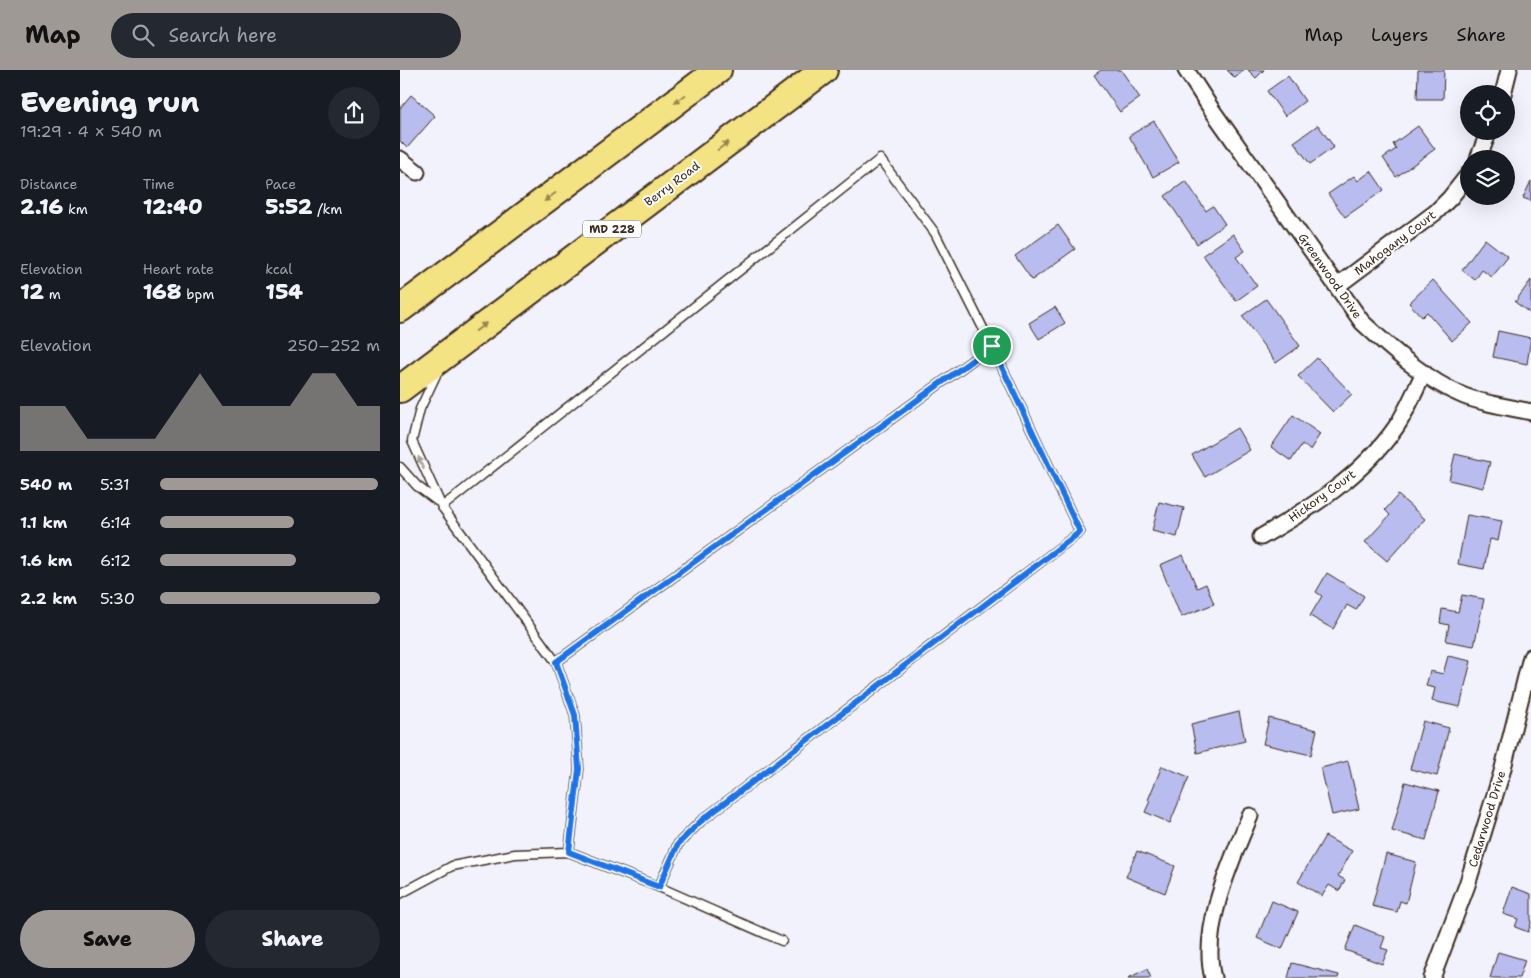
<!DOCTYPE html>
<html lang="en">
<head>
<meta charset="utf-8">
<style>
	:root { --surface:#171b24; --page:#242831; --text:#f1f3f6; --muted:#9ea1a6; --accent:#9f9995 }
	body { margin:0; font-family:"Shantell Sans",sans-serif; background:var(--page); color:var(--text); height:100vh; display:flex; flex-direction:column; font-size:19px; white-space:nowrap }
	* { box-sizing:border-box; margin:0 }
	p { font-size:16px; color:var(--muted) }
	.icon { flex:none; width:28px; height:28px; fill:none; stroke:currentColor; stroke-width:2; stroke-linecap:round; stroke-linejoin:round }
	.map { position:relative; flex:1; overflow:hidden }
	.side { display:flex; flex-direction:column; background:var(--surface); width:400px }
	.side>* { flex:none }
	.fabs { position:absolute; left:1060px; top:15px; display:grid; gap:10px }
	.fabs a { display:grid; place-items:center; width:55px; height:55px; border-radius:50%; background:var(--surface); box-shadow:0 5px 20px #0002; font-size:25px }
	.pin { position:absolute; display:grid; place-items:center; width:42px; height:42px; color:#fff; margin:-21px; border:2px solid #fff; border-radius:50%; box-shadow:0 1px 5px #0007 }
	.round { display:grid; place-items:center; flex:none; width:52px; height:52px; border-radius:26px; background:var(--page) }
	.headline { display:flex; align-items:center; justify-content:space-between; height:85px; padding:0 20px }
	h1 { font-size:28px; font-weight:800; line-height:38px }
	.metrics { display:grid; grid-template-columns:repeat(3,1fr); gap:8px; height:85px; padding:5px 20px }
	.metrics div { display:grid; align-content:center }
	.metrics b { font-size:21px; font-weight:800 }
	.metrics small { font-size:14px; font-weight:400 }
	.metrics p { font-size:14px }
	.chart { height:140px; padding:10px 20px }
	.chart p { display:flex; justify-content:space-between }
	.chart svg { width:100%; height:90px; margin-top:5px; fill:var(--accent); opacity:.7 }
	.primary-button { display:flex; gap:10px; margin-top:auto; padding:10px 20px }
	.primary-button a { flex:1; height:58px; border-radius:30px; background:var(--accent); color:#111; font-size:20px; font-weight:800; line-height:58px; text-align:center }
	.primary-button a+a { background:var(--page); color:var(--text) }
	ul { padding:0 20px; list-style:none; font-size:16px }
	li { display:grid; grid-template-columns:80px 60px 1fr; align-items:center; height:38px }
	li i { height:12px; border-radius:6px; background:var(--accent) }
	header { display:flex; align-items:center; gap:30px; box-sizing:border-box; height:70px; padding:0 25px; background:var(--accent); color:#111 }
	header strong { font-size:24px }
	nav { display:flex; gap:28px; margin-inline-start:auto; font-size:18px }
	.search { width:350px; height:45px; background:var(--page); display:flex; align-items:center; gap:12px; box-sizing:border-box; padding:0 18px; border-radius:28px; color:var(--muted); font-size:19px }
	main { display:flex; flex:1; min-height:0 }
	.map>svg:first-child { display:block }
	.building { fill:#b9bcee; stroke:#3b2a1e }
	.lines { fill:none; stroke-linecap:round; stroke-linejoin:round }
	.service-casing { stroke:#3b2a1e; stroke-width:11 }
	.minor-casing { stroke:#3b2a1e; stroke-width:19 }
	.trunk-casing { stroke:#3b2a1e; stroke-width:30 }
	.service { stroke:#fff; stroke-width:8 }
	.minor { stroke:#fff; stroke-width:15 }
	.trunk { stroke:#f4e382; stroke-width:26 }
	.oneway { fill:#988650 }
	.oneway2 { fill:#a79f9a }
	.route-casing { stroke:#fff; stroke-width:10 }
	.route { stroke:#1a73e8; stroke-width:6 }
	.labels { text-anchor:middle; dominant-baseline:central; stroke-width:4; stroke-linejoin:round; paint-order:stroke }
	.shield { fill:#fff; stroke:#766a62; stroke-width:1 }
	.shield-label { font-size:11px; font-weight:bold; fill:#3b2a1e }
	.street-label { font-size:12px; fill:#3b2a1e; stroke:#fff }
</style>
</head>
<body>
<header>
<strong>Map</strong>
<div class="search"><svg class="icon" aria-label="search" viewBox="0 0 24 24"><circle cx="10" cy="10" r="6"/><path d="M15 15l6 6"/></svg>Search here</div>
<nav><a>Map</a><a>Layers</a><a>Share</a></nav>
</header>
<main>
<section class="side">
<div class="headline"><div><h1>Evening run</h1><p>19:29 · 4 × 540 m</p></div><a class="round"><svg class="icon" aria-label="share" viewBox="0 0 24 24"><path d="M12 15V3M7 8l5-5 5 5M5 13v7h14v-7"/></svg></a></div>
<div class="metrics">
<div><p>Distance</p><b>2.16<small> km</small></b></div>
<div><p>Time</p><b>12:40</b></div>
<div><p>Pace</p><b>5:52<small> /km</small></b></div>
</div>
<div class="metrics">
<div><p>Elevation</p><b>12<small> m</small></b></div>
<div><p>Heart rate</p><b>168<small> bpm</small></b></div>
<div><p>kcal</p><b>154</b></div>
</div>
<div class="chart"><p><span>Elevation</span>250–252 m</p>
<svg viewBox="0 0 160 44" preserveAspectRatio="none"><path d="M0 44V22L10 22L20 22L30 38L40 38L50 38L60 38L70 22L80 6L90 22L100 22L110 22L120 22L130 6L140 6L150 22L160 22V44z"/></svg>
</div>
<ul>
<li><b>540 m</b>5:31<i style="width:99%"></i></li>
<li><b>1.1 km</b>6:14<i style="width:61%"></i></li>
<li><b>1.6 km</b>6:12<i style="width:62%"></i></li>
<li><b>2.2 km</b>5:30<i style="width:100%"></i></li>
</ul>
<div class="primary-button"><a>Save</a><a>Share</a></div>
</section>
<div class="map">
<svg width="1131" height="908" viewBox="0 0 1131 908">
	<rect width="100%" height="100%" fill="#f1f2fc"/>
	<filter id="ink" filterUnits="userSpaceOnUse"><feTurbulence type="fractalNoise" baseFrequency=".02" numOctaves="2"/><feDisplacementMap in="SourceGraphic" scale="10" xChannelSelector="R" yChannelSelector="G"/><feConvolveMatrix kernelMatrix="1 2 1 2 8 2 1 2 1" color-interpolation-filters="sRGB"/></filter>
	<g filter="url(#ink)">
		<g class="building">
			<polygon points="701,0 721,0 740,28 720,42 694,5"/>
			<polygon points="827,0 844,0 835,8"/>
			<polygon points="848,0 864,0 856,8"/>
			<polygon points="1018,0 1044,0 1043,29 1017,29"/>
			<polygon points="888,6 905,31 885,46 867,21"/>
			<polygon points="11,25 35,46 7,78 0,71 0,38"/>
			<polygon points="754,51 779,92 753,107 729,66"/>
			<polygon points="918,55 934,77 910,94 894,72"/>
			<polygon points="1018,56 1035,79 996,107 983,88 996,79 993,74"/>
			<polygon points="971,101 984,120 945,147 928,124 954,106 958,111"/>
			<polygon points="786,111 806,141 813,136 825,154 797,174 765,126"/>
			<polygon points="1131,111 1131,131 1123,128"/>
			<polygon points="658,155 675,179 632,210 615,186"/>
			<polygon points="833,164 845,181 836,187 857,216 836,231 803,185"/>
			<polygon points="1085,169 1108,187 1092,207 1082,200 1075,210 1062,200"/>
			<polygon points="1033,210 1072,253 1052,271 1027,242 1022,247 1009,233"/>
			<polygon points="1131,210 1131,244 1115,232"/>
			<polygon points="866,229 900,276 876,293 842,246"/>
			<polygon points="655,237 665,253 639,269 629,253"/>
			<polygon points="1098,261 1131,268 1127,294 1093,287"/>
			<polygon points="917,288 952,324 933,342 898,306"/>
			<polygon points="893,345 920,364 910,380 902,374 891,391 871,377"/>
			<polygon points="837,358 850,380 805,407 792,385"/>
			<polygon points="1055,384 1090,392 1083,418 1049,410"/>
			<polygon points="998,425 1025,449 987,491 965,472 990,445 985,440"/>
			<polygon points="759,432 784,438 777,467 752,461"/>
			<polygon points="1067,445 1102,451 1098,471 1090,469 1084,499 1058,494"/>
			<polygon points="783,485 797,518 806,514 814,534 781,547 760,495"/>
			<polygon points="927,503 964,526 956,540 947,535 933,559 910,546 922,526 916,522"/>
			<polygon points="1062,525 1084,529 1074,576 1046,571 1049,555 1040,553 1042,539 1058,542"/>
			<polygon points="1048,586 1071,591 1060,637 1032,631 1035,618 1026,616 1030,601 1043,604"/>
			<polygon points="839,642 845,671 797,683 791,654"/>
			<polygon points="869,648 917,660 911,685 863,674"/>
			<polygon points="1023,651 1049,658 1037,706 1010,699"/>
			<polygon points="948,691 959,739 932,745 921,698"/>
			<polygon points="762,696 789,707 770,753 745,742 750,731 748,730"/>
			<polygon points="1005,712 1039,721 1026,770 992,761"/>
			<polygon points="925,766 952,781 938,806 945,810 939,821 929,815 922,826 898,812"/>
			<polygon points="737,781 775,796 765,823 726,807"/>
			<polygon points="986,784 1016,792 1006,833 1000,831 997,842 972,836"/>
			<polygon points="1112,817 1131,824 1131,853 1128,862 1115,857 1118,849 1103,844"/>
			<polygon points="872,831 898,842 882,879 857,868"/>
			<polygon points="955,855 985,867 981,878 988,880 982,894 945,880"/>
			<polygon points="1098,882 1125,890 1119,908 1090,908"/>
			<polygon points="892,893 939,905 938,908 888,908"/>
			<polygon points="747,899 751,908 728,908"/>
		</g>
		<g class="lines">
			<defs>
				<g id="service">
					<polyline points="37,303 20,339 12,371 42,437"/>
					<polyline points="0,397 17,416 37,431"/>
					<polyline points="156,592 592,276"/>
					<polyline points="259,817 382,871"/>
					<polyline points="0,824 52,796 115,784 169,782 259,817 278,774 301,751 680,462 592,276 535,163 480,89 42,437 156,592 175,645 179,699 169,782"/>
				</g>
				<g id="minor">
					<path d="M786,0L812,40L962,252C991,279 1027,311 1064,326C1085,334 1109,337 1131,342"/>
					<polyline points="1103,24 1109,0"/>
					<polyline points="0,89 17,102"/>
					<polyline points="1078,89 1089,61"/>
					<polyline points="937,216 1036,142 1050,128 1069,104"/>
					<path d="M861,467C911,438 962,406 996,357C1007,341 1015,320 1024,303"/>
					<path d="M813,908C800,859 831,791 850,746"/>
					<polyline points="1032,908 1067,815 1102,702 1131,587"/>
				</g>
				<g id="trunk">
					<polyline points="0,239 318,0"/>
					<polyline points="0,319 424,0"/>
				</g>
			</defs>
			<use href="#service" class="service-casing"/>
			<use href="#minor" class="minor-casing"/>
			<use href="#trunk" class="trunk-casing"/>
			<use href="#service" class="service"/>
			<use href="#minor" class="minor"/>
			<use href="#trunk" class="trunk"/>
		</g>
		<defs><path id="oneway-solid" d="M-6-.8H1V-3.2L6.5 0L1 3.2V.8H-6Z" transform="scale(1.25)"/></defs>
		<g class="oneway">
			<use href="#oneway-solid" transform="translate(280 29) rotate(143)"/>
			<use href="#oneway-solid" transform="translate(323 76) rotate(-37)"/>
			<use href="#oneway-solid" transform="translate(150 127) rotate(143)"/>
			<use href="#oneway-solid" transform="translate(81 257) rotate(-37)"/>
		</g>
		<use class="oneway2" href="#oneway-solid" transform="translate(21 393) rotate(-113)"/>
	</g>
	<g class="lines" filter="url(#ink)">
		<defs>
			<polygon id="route" points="592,276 680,462 301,751 278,774 259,817 169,782 179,699 175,645 156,592"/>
		</defs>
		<use href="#route" class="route-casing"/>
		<use href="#route" class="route"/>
	</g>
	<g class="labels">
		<rect class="shield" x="183" y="150.5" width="58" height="17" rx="4"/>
		<g class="shield-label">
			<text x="212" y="159">MD 228</text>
		</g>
		<g class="street-label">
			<text transform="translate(272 114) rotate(-37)">Berry Road</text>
			<text transform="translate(995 173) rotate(-37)">Mahogany Court</text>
			<text transform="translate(930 206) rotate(55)">Greenwood Drive</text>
			<text transform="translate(922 426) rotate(-36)">Hickory Court</text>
			<text transform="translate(1087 749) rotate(-73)">Cedarwood Drive</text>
		</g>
	</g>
</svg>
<div class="fabs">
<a><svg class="icon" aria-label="locate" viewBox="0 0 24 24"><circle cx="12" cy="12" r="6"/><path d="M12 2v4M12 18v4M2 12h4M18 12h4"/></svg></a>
<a><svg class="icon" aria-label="layers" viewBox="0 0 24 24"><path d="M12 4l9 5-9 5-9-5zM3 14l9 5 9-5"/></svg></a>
</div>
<div class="pin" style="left:592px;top:276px;background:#1e9e55"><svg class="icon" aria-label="arrive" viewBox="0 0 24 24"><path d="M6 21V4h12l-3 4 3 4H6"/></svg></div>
</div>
</main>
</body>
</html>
